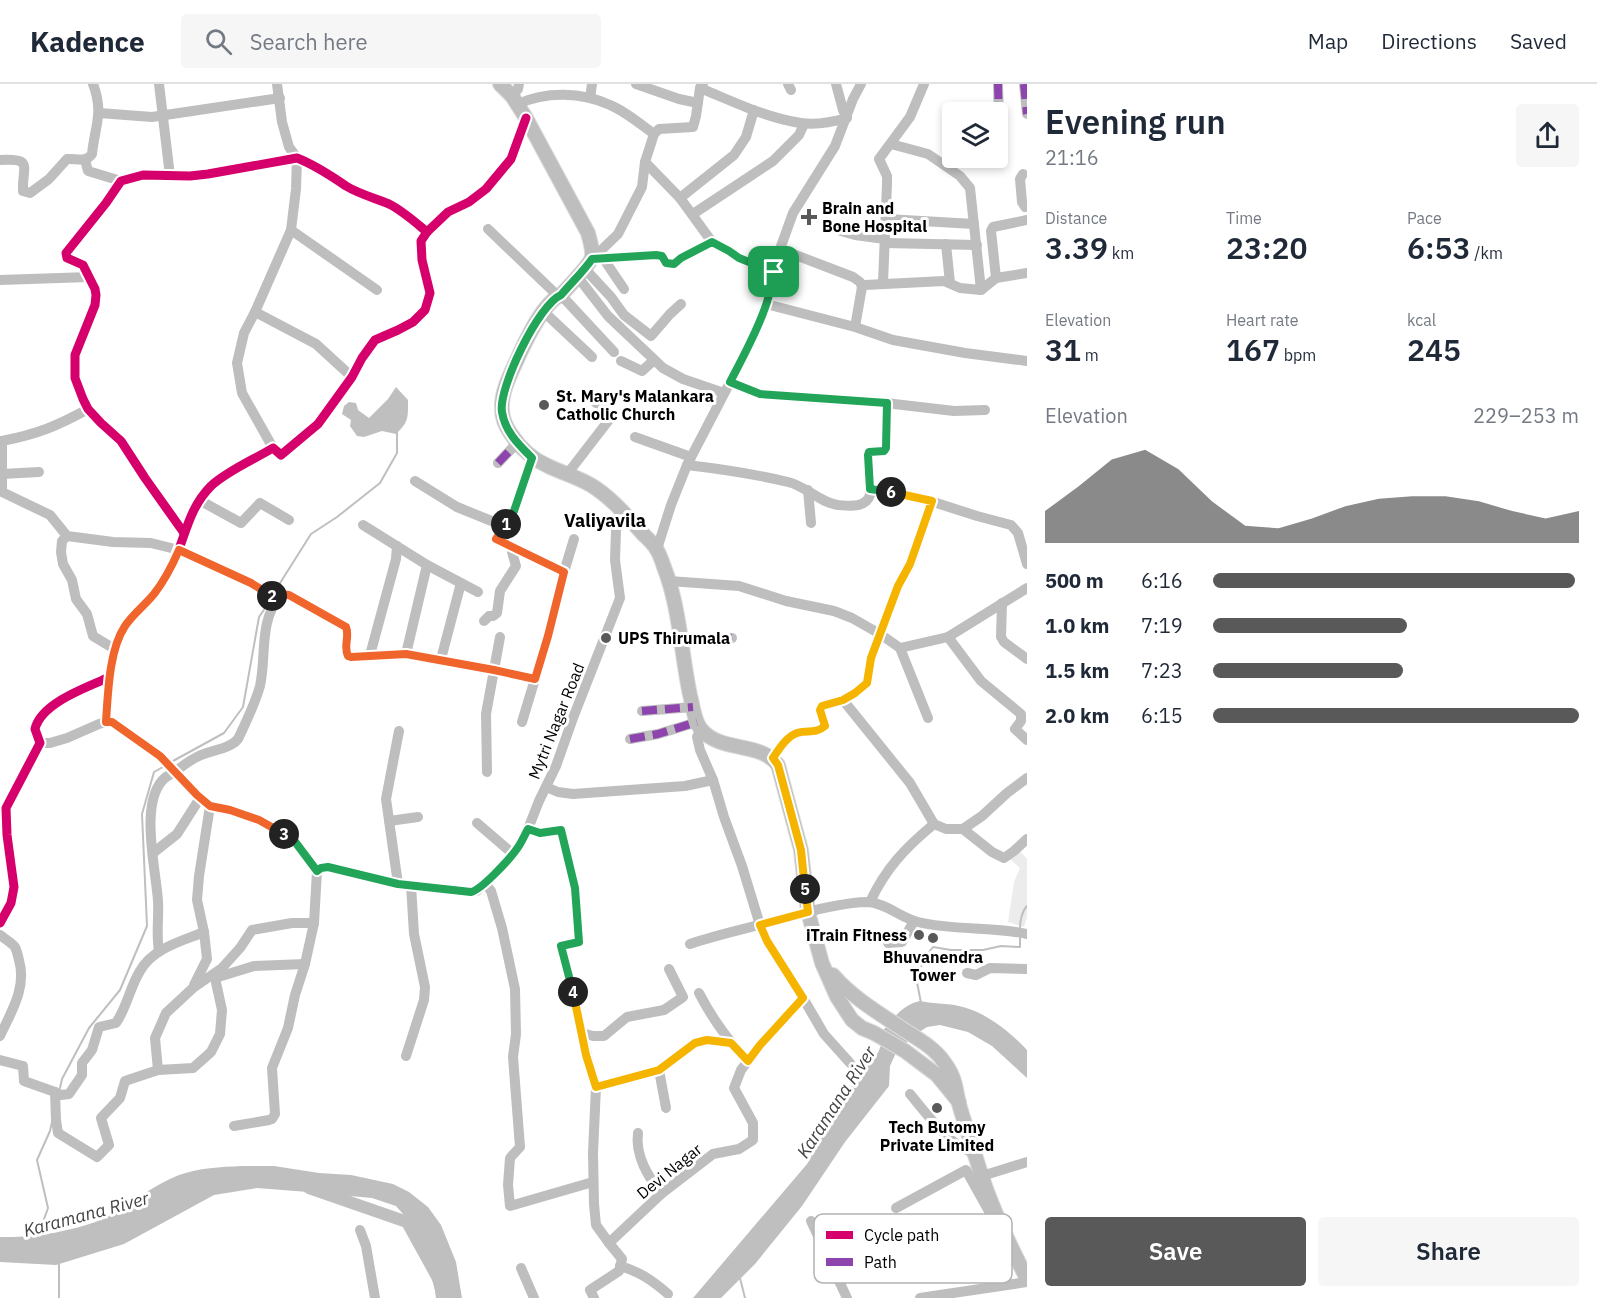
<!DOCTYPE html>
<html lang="en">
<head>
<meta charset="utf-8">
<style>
	:root { --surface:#fff; --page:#f6f6f7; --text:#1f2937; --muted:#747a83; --line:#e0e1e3; --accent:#595959 }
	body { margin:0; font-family:"IBM Plex Sans",sans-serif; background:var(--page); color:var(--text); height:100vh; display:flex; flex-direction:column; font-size:22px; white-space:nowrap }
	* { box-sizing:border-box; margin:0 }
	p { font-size:20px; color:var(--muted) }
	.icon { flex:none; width:33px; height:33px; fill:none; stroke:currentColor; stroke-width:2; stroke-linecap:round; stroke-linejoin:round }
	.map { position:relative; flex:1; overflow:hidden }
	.side { display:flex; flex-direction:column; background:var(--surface); width:570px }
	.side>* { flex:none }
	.buttons { position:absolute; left:942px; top:18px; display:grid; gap:12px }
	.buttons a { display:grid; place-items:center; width:66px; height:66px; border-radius:6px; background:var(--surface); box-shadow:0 3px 9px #0003; font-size:30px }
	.pin { position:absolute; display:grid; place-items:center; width:51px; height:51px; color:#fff; margin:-26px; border-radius:12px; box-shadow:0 3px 9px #0006 }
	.km { position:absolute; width:30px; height:30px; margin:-15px; border-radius:50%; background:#222; color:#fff; font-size:16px; line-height:30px; text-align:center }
	.round { display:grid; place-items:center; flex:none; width:63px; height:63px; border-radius:6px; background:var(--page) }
	.overview { display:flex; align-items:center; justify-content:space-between; height:102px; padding:0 18px }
	h1 { font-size:33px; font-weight:600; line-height:45px }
	.metrics { display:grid; grid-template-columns:repeat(3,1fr); gap:9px; height:102px; padding:6px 18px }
	.metrics div { display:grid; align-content:center }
	.metrics b { font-size:30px; font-weight:600 }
	.metrics small { font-size:16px; font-weight:400 }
	.metrics p { font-size:16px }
	.chart { height:168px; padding:12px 18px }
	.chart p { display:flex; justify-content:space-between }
	.chart svg { width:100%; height:108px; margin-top:6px; fill:var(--accent); opacity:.7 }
	.primary-button { display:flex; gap:12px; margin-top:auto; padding:12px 18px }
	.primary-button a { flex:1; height:69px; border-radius:6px; background:var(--accent); color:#fff; font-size:24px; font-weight:600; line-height:69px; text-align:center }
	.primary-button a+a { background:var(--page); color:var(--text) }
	ul { padding:0 18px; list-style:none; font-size:20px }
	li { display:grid; grid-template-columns:96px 72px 1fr; align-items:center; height:45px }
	li i { height:15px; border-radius:8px; background:var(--accent) }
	header { display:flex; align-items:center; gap:36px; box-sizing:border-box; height:84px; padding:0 30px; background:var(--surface); border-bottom:2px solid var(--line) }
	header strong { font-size:28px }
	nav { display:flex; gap:33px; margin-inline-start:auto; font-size:21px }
	.search { width:420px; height:54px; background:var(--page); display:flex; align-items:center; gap:15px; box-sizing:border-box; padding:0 21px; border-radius:6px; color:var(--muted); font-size:22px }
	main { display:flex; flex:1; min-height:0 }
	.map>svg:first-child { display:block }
	.green { fill:#ececec }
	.water { fill:#bfbfbf }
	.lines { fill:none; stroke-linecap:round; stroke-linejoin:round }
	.stream { stroke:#bfbfbf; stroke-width:2 }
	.river { stroke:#bfbfbf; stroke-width:12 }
	.major-casing { stroke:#dbdbdb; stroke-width:16 }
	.minor { stroke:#bebebe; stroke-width:10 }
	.major { stroke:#bebebe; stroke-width:14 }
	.quiet { stroke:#8e44ad; stroke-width:8; stroke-dasharray:15 8; stroke-linecap:butt }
	.cycleway-casing { stroke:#fff; stroke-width:13 }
	.cycleway { stroke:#d6006c; stroke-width:9 }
	.split-1-casing { stroke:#fff; stroke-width:12 }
	.split-2-casing { stroke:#fff; stroke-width:12 }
	.split-3-casing { stroke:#fff; stroke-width:12 }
	.split-4-casing { stroke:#fff; stroke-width:12 }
	.split-5-casing { stroke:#fff; stroke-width:12 }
	.split-6-casing { stroke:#fff; stroke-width:12 }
	.split-7-casing { stroke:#fff; stroke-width:12 }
	.split-1 { stroke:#22a559; stroke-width:8 }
	.split-2 { stroke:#f0652b; stroke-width:8 }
	.split-3 { stroke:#f0652b; stroke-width:8 }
	.split-4 { stroke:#22a559; stroke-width:8 }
	.split-5 { stroke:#f5b400; stroke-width:8 }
	.split-6 { stroke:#f5b400; stroke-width:8 }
	.split-7 { stroke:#22a559; stroke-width:8 }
	.poi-dot { fill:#595959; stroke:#fff; stroke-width:2 }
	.labels { text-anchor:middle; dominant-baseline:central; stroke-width:6; stroke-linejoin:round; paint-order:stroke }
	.poi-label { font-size:16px; font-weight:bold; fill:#000; stroke:#fff; text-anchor:start }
	.street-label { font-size:16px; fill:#000; stroke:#fff }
	.neighbourhood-label { font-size:18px; font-weight:bold; fill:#000; stroke:#fff }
	.water-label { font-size:18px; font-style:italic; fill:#444; stroke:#fff }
	.key { fill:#fff; stroke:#b2b2b2; stroke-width:1.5 }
	.key-label { font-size:16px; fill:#000 }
</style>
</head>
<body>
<header>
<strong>Kadence</strong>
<div class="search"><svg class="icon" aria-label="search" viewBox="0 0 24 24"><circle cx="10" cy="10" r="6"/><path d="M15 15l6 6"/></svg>Search here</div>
<nav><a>Map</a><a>Directions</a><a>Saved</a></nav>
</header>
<main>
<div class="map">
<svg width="1027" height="1214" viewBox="0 0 1027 1214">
	<rect width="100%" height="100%" fill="#fff"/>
	<polygon class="green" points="1021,768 1027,775 1027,833 1024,843 1008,838 1014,798 1020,784 1010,775"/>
	<g class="water">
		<path d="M396,303L408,316C408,333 409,338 396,350L382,347L364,353L357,352L350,342L351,336L342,330L344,322L349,318L356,319L358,326L369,334L388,315Z"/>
		<path d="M920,917C934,920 950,919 963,923C987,929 1011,949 1027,966V994L992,962L968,948L940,941L927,943L913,952L895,971L890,982L889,1002L845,1058L802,1122L755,1180L721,1214H693L807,1080L860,986L871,973L878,969L883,956L882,949L884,945C889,942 890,938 894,934C901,925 910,919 920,917Z"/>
		<path d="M242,1082H274L319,1089L351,1091L393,1100L409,1108L428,1123L441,1141L456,1178L462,1214H437L427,1177L416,1145L396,1122L372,1114L308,1108L257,1104L214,1111L124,1160L56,1181L0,1178V1153C33,1154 77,1147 107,1133C131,1120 153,1101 179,1091C199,1084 220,1083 242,1082Z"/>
	</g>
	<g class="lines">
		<g class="stream">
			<polyline points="275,507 311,450 337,433 380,399 397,369 397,346"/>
			<polyline points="173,677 224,649 243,623 259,533 270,517"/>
			<path d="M1020,844C1020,837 1022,827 1027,822"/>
			<polyline points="921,919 916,893 926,872 933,863 951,866 983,866 1001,862 1020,863 1020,853"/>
			<polyline points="60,1004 62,995 89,944 120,906 147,842 142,730 154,688 163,683"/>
			<polyline points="38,1152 48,1124 37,1076 50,1047 52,1038"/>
			<polyline points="740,1194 745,1214"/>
			<polyline points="59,1214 59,1178"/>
		</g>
		<polyline class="river" points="309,1104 407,1138 440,1198 442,1214"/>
		<defs>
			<g id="major">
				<path d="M500,0L512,12L526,34L588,149C590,157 593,165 592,173C590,181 568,203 561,211C544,218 528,252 520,269C513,286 501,305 502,325C502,333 506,343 511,350C520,364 532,375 548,382C564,390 582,394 597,405C614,417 628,433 642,449C647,454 654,460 657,466C660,471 662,477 664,483C680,524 681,569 690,611C693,622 694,637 701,645C720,669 760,657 778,681L801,766L808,828L822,879L837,913L852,936L862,944L874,949L905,967L937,991L959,1018"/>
				<path d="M833,891C852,913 877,928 901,944C916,954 934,963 944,978C956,994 955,1003 959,1020C966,1044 974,1067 981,1090C993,1127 1010,1161 1027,1195"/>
			</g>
		</defs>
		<use href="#major" class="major-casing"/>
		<g class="minor">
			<polyline points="159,0 170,92"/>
			<polyline points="277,0 282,38 289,63 297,74 296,105 291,146 255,228 316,260 352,293"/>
			<polyline points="636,0 679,15 698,19"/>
			<polyline points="788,0 791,6"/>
			<polyline points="998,0 999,38"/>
			<polyline points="1024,0 1027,30"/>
			<path d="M700,4C732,17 766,34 801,39C816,41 833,38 847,34L843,26L836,0"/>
			<polyline points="512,12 518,5 519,0"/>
			<polyline points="590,14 592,0"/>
			<path d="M518,20C546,7 582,8 610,21C625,27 640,40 654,50"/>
			<polyline points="99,29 152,33 280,14"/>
			<polyline points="891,60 928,70 960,92 970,104 981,206"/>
			<path d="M0,76C34,74 22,82 23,107L30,109L49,95L67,75C76,74 86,79 92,70C95,41 104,29 93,0"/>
			<polyline points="85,76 88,87 121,97"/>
			<polyline points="645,78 680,114 712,158 729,167 739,174 774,188"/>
			<polyline points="1023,90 1020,95 1022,118 1025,123 1027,122"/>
			<polyline points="680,114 734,71 746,53 754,26"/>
			<polyline points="693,130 773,77 799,51 804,40"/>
			<polyline points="887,135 974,140"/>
			<polyline points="488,145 558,212"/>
			<polyline points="291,146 377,206"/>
			<polyline points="841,147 855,151 885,155"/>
			<polyline points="885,159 977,161"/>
			<polyline points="946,160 950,199"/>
			<polyline points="780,165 853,193 860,198 862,203"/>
			<polyline points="603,174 624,205"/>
			<polyline points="592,175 618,150 642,103 645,78 654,50 659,45 693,43 696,32 700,4 703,0"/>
			<polyline points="592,175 656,171 662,172 666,179 674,179 681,174 712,158"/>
			<polyline points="585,185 611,213 624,231 651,252 670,230 681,220"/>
			<polyline points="577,192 608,232 663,284 683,295 724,309"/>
			<polyline points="996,194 991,147 993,143 1027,136"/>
			<polyline points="0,196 89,193"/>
			<polyline points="883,199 887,100 887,92 879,75 910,33 924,0"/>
			<polyline points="561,211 614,268"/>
			<polyline points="766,220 855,243 893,256 965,269 1027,277"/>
			<polyline points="255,228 244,249 237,279 242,309 273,364"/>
			<polyline points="544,228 592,273"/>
			<polyline points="855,243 862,203 865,201 944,197 960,204 981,206 996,194 1027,189"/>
			<polyline points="621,277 642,287 654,276"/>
			<polyline points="730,298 760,310 819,315 877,318 954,327 985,326"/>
			<polyline points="635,353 691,373"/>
			<polyline points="0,357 2,357 2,408 50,431 67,452 113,458 151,459 179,466 251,499 277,515"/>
			<path d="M2,357C38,350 57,342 88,325"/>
			<polyline points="498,379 517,359"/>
			<path d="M687,381C721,385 755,390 788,398C806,402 820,419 838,421C850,422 866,424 870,411L868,371L869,368L884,367L887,361V319"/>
			<polyline points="568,389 612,332 589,313"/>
			<polyline points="2,390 39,388"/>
			<polyline points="415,397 457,423 504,442"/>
			<polyline points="870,405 924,415 977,432 1011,441 1018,449 1027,480"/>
			<polyline points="808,406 811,439"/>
			<polyline points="199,416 241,439 260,419 289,436"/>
			<polyline points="363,441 427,481 478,508"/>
			<path d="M184,449L145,394L121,357L101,339L88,325L83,315L75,294V271L95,221L96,211L95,205L83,181L67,174L66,169L106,119L121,97L143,91L190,92L208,90L297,74C315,81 330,91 346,102C359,110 375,114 389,120C403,127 415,138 427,148"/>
			<polyline points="67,452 62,457 61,468 63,480 72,496 76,515 87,530 93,552 116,566"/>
			<polyline points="657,465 671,421 687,381 751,258 761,233 766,220 780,165 793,129 835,62 853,15 861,0"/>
			<polyline points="564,488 574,455"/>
			<polyline points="669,497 739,502 786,517 834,527 852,534 880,550 900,564 928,634"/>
			<polyline points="1002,519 1001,553 1004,558 1027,575"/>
			<polyline points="484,537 489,532 493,532 497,529 500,507 516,482 512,468 514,465"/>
			<polyline points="948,553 981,597 1021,630 1021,637 1015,645 1027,656"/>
			<polyline points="680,558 732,554"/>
			<polyline points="900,564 948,553 1027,504"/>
			<polyline points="406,570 427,481"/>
			<polyline points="370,571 396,475 397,462"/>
			<polyline points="441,575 461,499"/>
			<polyline points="843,616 910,699 934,740"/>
			<polyline points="642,627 693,623"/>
			<polyline points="106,638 110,593"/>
			<polyline points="522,638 548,552 564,488 496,455 514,427 533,374"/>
			<polyline points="630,655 658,650 697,638"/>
			<polyline points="40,659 50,659 67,654 99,640 106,638 112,638 160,672 197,711 210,722 230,726 259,736 293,755 317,787 314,839 305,880 295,911 288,944 272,984 275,1030 272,1035 269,1036 234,1042"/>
			<path d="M773,674C779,665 786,653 797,649C808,645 814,651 825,642L820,626L822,622L843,616L855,609L867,599L871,574L898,502L911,480L932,417"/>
			<polyline points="487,688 486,630 500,553"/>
			<polyline points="546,703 558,708 573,710 685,702 713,696"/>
			<polyline points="389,737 418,733"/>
			<polyline points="477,739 513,770"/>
			<polyline points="528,745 540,749 561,746 575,804 579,858 561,862 566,879 587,971 596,1003 593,1069 594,1120 596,1141 609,1159"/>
			<polyline points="963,745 992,768 1004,774 1014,767 1027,755"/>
			<polyline points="153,769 177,750 200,714"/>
			<polyline points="317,787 321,784 328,783 398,800 470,808 477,807 485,799 517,766 528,745 539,717 556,682 573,634 620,514 615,476 616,447 620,424"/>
			<polyline points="485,799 491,807 502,844 515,905 516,950 513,973 520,1063 510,1074 508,1101 510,1122 593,1098"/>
			<polyline points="398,800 386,715 399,647"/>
			<path d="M870,818C886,784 905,764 934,740L946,745H963L982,732L1007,709L1027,694"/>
			<path d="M0,839L11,819L14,803L7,751L6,724L40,659L35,645C41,619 87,603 110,593C113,576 116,555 126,541C139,522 159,509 169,488C185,459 186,427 211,402C227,387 253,376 273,364L281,371L318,340L352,293L362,274L375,256L398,246L413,238L425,226L430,209L422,176L421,157L427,148L448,128L469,118L486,105L511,75L526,34"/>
			<path d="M0,851C5,855 11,858 15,863C17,867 18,872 19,876C27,904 11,928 0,952"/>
			<polyline points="888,859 902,858 914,837"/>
			<path d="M690,860C719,850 749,844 778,836C804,829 842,818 868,818C886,819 901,834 918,838C954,847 991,842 1027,850"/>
			<path d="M159,867C156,850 159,834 158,817C156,785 138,715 166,693C169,691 172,690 174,688C182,683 188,677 197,673C209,666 229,666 238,655C246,638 255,620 260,602C267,569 258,539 281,510L289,511L346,543C350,553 343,562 349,572L351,573L406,570L494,586L535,595"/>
			<polyline points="967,889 976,891 990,884 1027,885"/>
			<polyline points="215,894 254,882 305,880"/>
			<polyline points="194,901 207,875 204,848 197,816 199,792 210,722"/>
			<path d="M699,909C712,934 728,957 748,977"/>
			<polyline points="803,914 824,950 850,979"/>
			<polyline points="582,949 593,952 604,952 627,933 664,926 683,913 669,885"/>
			<polyline points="406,972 424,916 425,903 414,850 411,801"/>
			<polyline points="0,976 23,982 24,997 55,1008 56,1036 58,1049 97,1073 109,1061 101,1034 120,1014 125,997 158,986 155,954 166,929 193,904 222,884 240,864 252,846 292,839 314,839"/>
			<polyline points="158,986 193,984 211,968 220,950 222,926 215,894"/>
			<polyline points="659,986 666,1024"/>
			<path d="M596,1003L659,986L695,959C707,955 718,957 731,959"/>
			<path d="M55,1008L61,1011L69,1010L82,991V979L92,966L99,943L116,939C127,923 130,903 140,887C153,864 182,857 204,848"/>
			<path d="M910,1010C927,1030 949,1062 975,1069"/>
			<path d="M638,1049C635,1072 648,1092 661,1110"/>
			<polyline points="982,1092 1027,1078"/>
			<polyline points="896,1124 966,1086 990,1129"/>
			<polyline points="811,1137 847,1214"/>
			<polyline points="360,1146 366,1162 375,1214"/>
			<path d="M620,1182C640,1188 652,1196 668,1210"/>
			<polyline points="521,1184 534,1214"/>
			<polyline points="594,1214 590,1206 619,1187 622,1175 609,1159 661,1110 713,1070 739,1065 753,1056 753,1039 734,1004 741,986 760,961 803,914 767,857 760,841 742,782 724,733 713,696 700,666 697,653 701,645"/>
			<polyline points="920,1214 1027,1198"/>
		</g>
		<use href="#major" class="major"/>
		<g class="quiet">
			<polyline points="998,0 999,38"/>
			<polyline points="1024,0 1027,30"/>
			<polyline points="498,379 517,359"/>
			<polyline points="680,558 732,554"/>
			<polyline points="642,627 693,623"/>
			<polyline points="630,655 658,650 697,638"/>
		</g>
		<defs>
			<g id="cycleway">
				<path d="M184,449L145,394L121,357L101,339L88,325L83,315L75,294V271L95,221L96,211L95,205L83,181L67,174L66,169L106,119L121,97L143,91L190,92L208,90L297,74C315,81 330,91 346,102C359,110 375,114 389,120C403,127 415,138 427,148"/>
				<path d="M0,839L11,819L14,803L7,751L6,724L40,659L35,645C41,619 87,603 110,593C113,576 116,555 126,541C139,522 159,509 169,488C185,459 186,427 211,402C227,387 253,376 273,364L281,371L318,340L352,293L362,274L375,256L398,246L413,238L425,226L430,209L422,176L421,157L427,148L448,128L469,118L486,105L511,75L526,34"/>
			</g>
		</defs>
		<use href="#cycleway" class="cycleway-casing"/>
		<use href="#cycleway" class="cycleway"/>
	</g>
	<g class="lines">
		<defs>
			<path id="split-1" d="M506,440L514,427L532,374C519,361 505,348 502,328C498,304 539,220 561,211C571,199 583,188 592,175L656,171L662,172L666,179L674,180L681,174L712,158L729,167L739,174L774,188"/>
			<path id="split-2" d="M272,512L277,515L281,510L289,511L346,543C350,553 343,562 348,572L351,573L406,570L494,586L535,595L548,552L564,488L496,455L506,440"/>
			<path id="split-3" d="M272,512L251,499L179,466C172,482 165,496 154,510C145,521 133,530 125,542C109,566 108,609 106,638H112L160,672L197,711L210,722L230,726L259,736L284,750"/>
			<path id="split-4" d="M284,750L293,755L317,787L321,784L328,783L398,800L471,808C481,806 509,776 516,766C521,760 524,752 528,745L540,749L561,746L575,804L579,858L561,862L573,908"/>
			<polyline id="split-5" points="573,908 586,971 596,1003 659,986 695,959 707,956 731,959 748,977 760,961 803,914 767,857 760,841 808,828 805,805"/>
			<path id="split-6" d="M805,805L801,766L778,681L773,674C779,665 786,653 797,649C808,645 814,651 825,642L820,626L822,622L843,616L855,609L867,599L871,574L898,502L910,480L932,417L891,408"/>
			<path id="split-7" d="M774,188C771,199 770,210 766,221C757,248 743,273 730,298L760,310L887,319L886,364L884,367L869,368L868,371L870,405L891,408"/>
		</defs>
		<use href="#split-1" class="split-1-casing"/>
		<use href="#split-2" class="split-2-casing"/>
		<use href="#split-3" class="split-3-casing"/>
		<use href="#split-4" class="split-4-casing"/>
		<use href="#split-5" class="split-5-casing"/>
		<use href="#split-6" class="split-6-casing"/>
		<use href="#split-7" class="split-7-casing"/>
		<use href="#split-1" class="split-1"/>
		<use href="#split-2" class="split-2"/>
		<use href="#split-3" class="split-3"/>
		<use href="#split-4" class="split-4"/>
		<use href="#split-5" class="split-5"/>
		<use href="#split-6" class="split-6"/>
		<use href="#split-7" class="split-7"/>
	</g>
	<g class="poi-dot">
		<path d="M806 124h6v6h6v6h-6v6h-6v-6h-6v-6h6z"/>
		<circle cx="544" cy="321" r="6"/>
		<circle cx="606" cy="554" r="6"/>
		<circle cx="919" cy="851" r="6"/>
		<circle cx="933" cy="854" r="6"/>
		<circle cx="937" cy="1024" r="6"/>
	</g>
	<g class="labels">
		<g class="poi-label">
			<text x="822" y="124">Brain and<tspan x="822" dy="18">Bone Hospital</tspan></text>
			<text x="556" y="312">St. Mary's Malankara<tspan x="556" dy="18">Catholic Church</tspan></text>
			<text x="618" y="554">UPS Thirumala</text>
			<text x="907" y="851" text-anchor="end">iTrain Fitness</text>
			<text x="933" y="873" text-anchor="middle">Bhuvanendra<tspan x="933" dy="18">Tower</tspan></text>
			<text x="937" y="1043" text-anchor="middle">Tech Butomy<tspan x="937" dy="18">Private Limited</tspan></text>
		</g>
		<g class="street-label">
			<text transform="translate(556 637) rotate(-68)">Mytri Nagar Road</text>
			<text transform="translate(669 1087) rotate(-39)">Devi Nagar</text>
		</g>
		<g class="neighbourhood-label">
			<text x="605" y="436">Valiyavila</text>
		</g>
		<g class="water-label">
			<text transform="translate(836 1018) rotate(-57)">Karamana River</text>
			<text transform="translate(86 1130) rotate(-15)">Karamana River</text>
		</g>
	</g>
	<rect x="814" y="1130" width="198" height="69" rx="9" class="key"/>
	<rect x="826" y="1147" width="27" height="8" fill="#d6006c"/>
	<rect x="826" y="1174" width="27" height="8" fill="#8e44ad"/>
	<g class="key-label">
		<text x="864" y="1157">Cycle path</text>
		<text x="864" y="1184">Path</text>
	</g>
</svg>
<div class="buttons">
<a><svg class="icon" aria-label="layers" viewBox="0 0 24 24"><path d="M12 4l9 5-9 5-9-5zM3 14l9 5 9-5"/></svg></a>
</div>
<div class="pin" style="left:774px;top:188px;background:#1e9e55"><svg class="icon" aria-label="arrive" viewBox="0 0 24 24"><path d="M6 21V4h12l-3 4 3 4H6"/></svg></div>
<b class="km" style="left:506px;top:440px">1</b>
<b class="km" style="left:272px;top:512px">2</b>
<b class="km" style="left:284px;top:750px">3</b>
<b class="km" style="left:573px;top:908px">4</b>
<b class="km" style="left:805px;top:805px">5</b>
<b class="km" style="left:891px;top:408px">6</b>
</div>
<section class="side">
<div class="overview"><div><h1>Evening run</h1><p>21:16</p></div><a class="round"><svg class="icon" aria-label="share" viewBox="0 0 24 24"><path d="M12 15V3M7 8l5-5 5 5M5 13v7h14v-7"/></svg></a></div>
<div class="metrics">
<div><p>Distance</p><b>3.39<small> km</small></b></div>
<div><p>Time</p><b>23:20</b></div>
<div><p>Pace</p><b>6:53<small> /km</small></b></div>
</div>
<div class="metrics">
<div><p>Elevation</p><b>31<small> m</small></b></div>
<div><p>Heart rate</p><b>167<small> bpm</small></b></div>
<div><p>kcal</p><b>245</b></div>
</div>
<div class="chart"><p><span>Elevation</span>229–253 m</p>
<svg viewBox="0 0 160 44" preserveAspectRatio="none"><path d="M0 44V31L10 21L20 10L30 6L40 14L50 27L60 37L70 38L80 34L90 29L100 26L110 25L120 25L130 27L140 31L150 34L160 31V44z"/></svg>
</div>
<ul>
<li><b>500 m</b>6:16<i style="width:99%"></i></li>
<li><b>1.0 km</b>7:19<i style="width:53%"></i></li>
<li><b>1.5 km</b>7:23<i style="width:52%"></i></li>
<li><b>2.0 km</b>6:15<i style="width:100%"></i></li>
</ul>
<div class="primary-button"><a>Save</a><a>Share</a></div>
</section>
</main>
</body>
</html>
